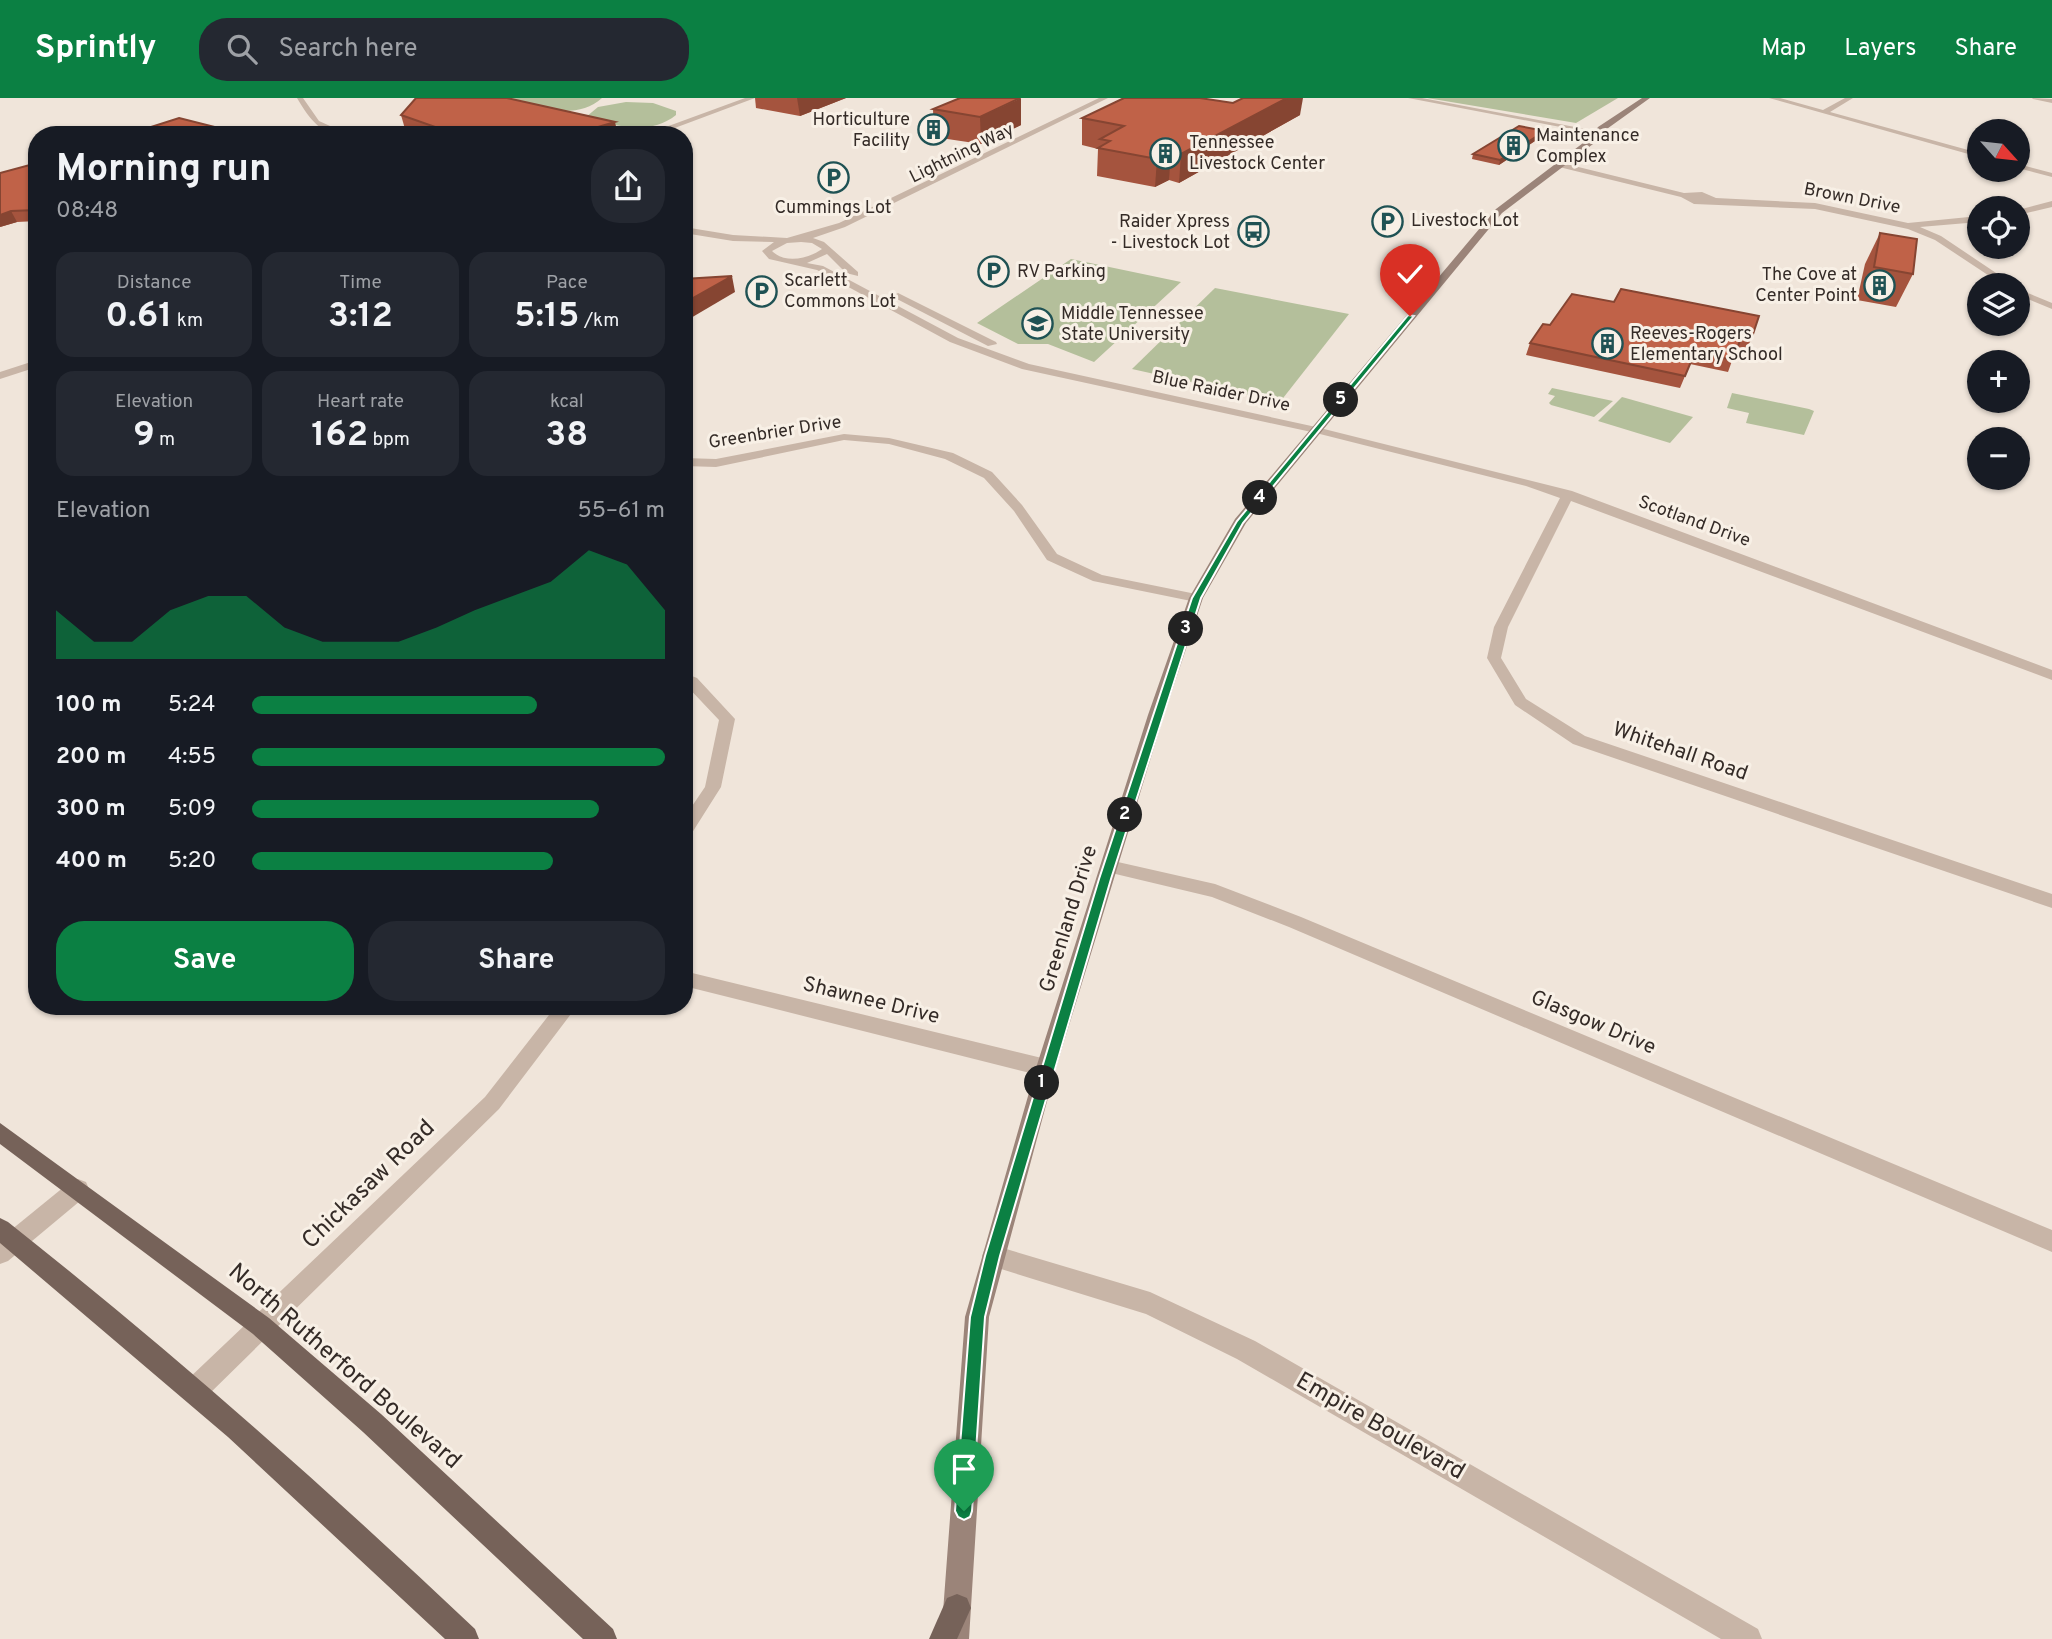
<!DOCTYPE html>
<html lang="en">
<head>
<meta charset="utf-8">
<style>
	:root { --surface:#171b24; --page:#242831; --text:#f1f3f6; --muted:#9ea1a6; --accent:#0b8043 }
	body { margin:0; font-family:Overpass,sans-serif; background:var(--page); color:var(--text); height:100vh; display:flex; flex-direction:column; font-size:26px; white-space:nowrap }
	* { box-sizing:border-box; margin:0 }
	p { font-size:23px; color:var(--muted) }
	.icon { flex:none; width:38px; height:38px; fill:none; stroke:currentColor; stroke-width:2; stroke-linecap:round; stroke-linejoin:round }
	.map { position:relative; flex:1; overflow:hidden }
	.drawer { position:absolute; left:28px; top:28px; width:665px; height:889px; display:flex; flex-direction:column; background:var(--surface); border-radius:28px; box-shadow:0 2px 5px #0004 }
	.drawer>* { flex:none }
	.needle { width:46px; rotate:117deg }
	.controls { position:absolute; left:1967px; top:21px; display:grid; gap:14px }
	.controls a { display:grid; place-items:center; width:63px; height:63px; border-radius:50%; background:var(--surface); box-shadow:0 2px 5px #0004; font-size:35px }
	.pin { position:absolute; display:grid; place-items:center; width:60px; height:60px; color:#fff; margin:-72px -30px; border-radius:50% 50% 50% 0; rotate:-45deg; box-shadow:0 0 7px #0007 }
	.pin .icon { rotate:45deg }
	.km { position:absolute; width:35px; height:35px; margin:-18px; border-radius:50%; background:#222; color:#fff; font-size:19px; line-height:35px; text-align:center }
	.round { display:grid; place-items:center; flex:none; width:74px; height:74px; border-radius:28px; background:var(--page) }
	.overview { display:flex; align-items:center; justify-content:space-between; height:119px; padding:0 28px }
	h1 { font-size:38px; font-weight:700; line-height:52px }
	.stats { display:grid; grid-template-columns:repeat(3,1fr); gap:10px; height:119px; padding:7px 28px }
	.stats div { display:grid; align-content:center; border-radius:18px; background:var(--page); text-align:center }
	.stats b { font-size:35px; font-weight:700 }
	.stats small { font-size:19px; font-weight:400 }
	.stats p { font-size:19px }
	.chart { height:196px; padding:14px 28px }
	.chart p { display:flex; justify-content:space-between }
	.chart svg { width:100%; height:126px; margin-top:7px; fill:var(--accent); opacity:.7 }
	.button { display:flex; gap:14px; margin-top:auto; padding:14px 28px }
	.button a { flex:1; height:80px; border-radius:28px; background:var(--accent); color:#fff; font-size:28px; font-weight:700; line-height:80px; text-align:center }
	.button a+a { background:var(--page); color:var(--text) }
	ul { padding:0 28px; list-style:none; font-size:23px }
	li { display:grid; grid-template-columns:112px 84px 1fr; align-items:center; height:52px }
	li i { height:18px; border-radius:9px; background:var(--accent) }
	header { display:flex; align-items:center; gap:42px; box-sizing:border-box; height:98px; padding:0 35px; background:var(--accent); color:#fff }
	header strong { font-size:33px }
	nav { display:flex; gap:38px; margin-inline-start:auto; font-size:24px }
	.search { width:490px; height:63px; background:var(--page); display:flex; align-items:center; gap:18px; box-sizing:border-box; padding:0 24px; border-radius:28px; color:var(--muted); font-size:26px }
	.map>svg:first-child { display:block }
	.green { fill:#b4bf9b }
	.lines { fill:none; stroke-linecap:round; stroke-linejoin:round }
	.street { fill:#c8b5a7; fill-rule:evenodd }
	.secondary { fill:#9b8479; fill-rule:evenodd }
	.primary { fill:#766259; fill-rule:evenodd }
	.wall { fill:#a5543e }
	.shaded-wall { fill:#864532 }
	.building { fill:#c06248; stroke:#864532; stroke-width:2 }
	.route { fill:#0b8043; stroke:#fff; stroke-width:2 }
	.labels { text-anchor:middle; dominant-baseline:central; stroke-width:6; stroke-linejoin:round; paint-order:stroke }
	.far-poi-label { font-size:18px; fill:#342b27; stroke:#f8f0e6; text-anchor:start }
	.far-street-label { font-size:18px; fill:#342b27; stroke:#f8f0e6 }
	.street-label { font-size:21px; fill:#342b27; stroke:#f8f0e6 }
	.near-street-label { font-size:24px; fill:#342b27; stroke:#f8f0e6 }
</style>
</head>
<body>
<header>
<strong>Sprintly</strong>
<div class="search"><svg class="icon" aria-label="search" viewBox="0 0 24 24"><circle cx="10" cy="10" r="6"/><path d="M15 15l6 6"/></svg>Search here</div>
<nav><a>Map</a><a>Layers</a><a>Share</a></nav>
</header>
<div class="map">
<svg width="2052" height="1541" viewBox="0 0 2052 1541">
	<rect width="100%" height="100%" fill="#f0e5da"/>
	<g class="green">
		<path d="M500,0H602C575,25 531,7 500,0Z"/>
		<polygon points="1427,0 1618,0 1576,25"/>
		<path d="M626,4L653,5L676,13V17C650,38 614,28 586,19L598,9Z"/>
		<polygon points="1071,161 1181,184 1094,264 1048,246 1018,246 977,225"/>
		<polygon points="1215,190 1349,216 1280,304 1132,271"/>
		<polygon points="1552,290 1613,303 1594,319 1551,307 1549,305 1555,298 1548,296"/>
		<polygon points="1732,295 1809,311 1814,313 1804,337 1746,325 1749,315 1727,310"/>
		<polygon points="1622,299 1693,319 1670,345 1598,323"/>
	</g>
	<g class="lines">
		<g class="street">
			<path d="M297,0H303L319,23L350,37C320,37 311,23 297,0Z"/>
			<polygon points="745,0 755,0 656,37 644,37"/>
			<path d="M1099,0H1108L845,129L813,140L824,144L858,174V178L846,175L827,156L807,165L823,168L958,240L1029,266L1316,329L1572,393L2052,572V582L1571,403L1508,529L1501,560L1526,601L1585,638L2052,796V810L1573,646L1515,607L1487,560L1494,529L1560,400L1526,388L1316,335L1022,271L950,244L817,172L769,161L762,153L774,144L733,143L684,135V129L733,137L787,140L839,125ZM801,144L812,145L822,151C808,161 785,166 772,153L787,145Z"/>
			<polygon points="1408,0 1422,0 1601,34 1597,36"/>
			<polygon points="1769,0 1780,0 1823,12 1845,0 1853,0 1830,14 1979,55 1979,59"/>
			<polygon points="2032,0 2052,1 2052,5 2033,1"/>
			<polygon points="1558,64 1684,95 1702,94 1716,100 1815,105 1908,125 1979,118 1979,124 1920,129 1941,138 2014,187 2003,187 1935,142 1908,131 1815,111 1694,106 1681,99 1555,68"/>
			<polygon points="2018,66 2052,75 2052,79 2018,70"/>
			<polygon points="2052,103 2052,109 2018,117 2018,112"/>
			<polygon points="2018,191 2052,205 2052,211 2018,197"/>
			<polygon points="898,195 996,244 997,246 988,248 895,200 893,198"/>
			<polygon points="37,262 37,269 0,281 0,274"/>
			<polygon points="844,336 889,340 953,355 992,374 1022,407 1057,456 1102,477 1196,496 1203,500 1196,504 1093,483 1047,462 1014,413 984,380 945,361 889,346 844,342 716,369 684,368 684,360 716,361"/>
			<polygon points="684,575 697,580 735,621 721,689 690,738 684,740 684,720 705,689 719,622 684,585"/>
			<polygon points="1109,762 1215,786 1301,819 2052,1132 2052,1154 1289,829 1212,799 1103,773 1100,768"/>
			<polygon points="684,873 1046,961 1053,964 1056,970 1053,976 1046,979 684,888"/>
			<polygon points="556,908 577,908 499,1011 204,1301 195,1304 186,1301 183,1292 186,1283 485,999"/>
			<polygon points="78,1081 86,1084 89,1091 86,1098 8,1163 0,1166 0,1141 70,1084"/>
			<polygon points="993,1147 1150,1194 1255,1243 1758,1531 1762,1541 1721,1541 1237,1261 1146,1216 985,1166 982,1158 985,1150"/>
		</g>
		<polygon class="secondary" points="1642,0 1650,0 1604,33 1597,43 1502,115 1246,425 1203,500 1164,617 1056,970 989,1219 969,1541 941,1541 965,1219 1036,970 1148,617 1189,500 1235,421 1496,111 1591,39 1598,29"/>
		<g class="primary">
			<polygon points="0,1025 269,1220 381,1316 613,1531 617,1541 583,1541 363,1334 253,1236 0,1046"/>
			<path d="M0,1120L8,1124C170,1252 325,1389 475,1531L479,1541H445L228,1339L0,1145Z"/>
			<polygon points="957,1496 967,1500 971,1510 957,1541 929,1541 947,1500"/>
		</g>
	</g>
	<g class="wall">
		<polygon points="755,0 846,0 800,18 756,10"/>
		<polygon points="960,0 1021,27 981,46 934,39 933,11"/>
		<polygon points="401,17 618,37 422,37 405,31"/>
		<polygon points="1300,17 1179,85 1169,82 1155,89 1097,78 1098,51 1082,47 1082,20"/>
		<polygon points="1545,33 1544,37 1499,67 1472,61 1473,56"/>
		<polygon points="37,65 37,123 17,124 0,129"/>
		<polygon points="1880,135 1913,176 1896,209 1857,202 1865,166"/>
		<polygon points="1572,196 1752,239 1747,251 1737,249 1728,274 1690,266 1680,290 1526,257 1530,245 1550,227"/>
	</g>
	<g class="shaded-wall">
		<polygon points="797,0 846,0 800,18"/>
		<polygon points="1021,0 1021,27 981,46 980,19"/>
		<polygon points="1287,0 1303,0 1300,17 1179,85 1181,56"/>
		<polygon points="615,24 618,37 571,37"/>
		<polygon points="219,30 222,37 196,37"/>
		<polygon points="1545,33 1544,37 1499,67 1500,62"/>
		<polygon points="1171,54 1169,82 1155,89 1157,61"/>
		<polygon points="11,113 17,124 0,129 0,117"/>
		<polygon points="732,178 735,194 684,224 684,205"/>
	</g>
	<g class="building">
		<polygon points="416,0 507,0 615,24 571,37 493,37 486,35 482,37 432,37 444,32 401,17"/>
		<polygon points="960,0 1020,0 980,19 933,11"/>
		<polygon points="1124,0 1200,0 1233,5 1243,0 1287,0 1181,56 1171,54 1157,61 1098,50 1110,43 1100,41 1124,28 1082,20"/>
		<polygon points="179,20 219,30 196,37 126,37"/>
		<polygon points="1519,28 1545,33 1500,62 1473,56"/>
		<polygon points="37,65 37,112 11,113 0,117 0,75"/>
		<polygon points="1880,135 1917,141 1913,176 1874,169"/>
		<polygon points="732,178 684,205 684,181"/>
		<polygon points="1621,191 1759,218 1752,239 1742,237 1733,262 1695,254 1685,278 1530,245 1543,226 1550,227 1572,196 1614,204"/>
	</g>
	<polygon class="route" points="1408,217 1414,218 1243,425 1201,500 1111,781 1000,1158 985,1219 972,1413 970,1419 964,1422 958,1419 955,1413 970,1219 985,1158 1099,781 1192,500 1237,423"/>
	<defs>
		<symbol id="building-ring" viewBox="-11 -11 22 22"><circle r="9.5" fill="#f8f0e6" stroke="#1f5254" stroke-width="1.5"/><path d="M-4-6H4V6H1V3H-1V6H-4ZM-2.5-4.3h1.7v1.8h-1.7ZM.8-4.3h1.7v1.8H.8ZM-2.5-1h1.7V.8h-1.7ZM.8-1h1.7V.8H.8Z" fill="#1f5254"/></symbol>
		<symbol id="parking-ring" viewBox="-11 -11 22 22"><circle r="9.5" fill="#f8f0e6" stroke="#1f5254" stroke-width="1.5"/><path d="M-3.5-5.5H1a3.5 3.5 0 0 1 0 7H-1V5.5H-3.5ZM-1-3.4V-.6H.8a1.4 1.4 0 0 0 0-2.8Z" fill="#1f5254"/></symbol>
		<symbol id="bus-ring" viewBox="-11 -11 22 22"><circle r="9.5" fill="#f8f0e6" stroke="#1f5254" stroke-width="1.5"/><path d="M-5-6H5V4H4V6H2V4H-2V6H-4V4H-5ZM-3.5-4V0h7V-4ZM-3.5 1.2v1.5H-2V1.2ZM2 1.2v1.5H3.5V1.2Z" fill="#1f5254"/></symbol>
		<symbol id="university-ring" viewBox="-11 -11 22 22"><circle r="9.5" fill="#f8f0e6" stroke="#1f5254" stroke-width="1.5"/><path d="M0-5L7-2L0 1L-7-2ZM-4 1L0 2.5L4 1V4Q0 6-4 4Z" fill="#1f5254"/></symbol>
	</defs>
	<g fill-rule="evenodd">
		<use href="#building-ring" x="916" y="14" width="35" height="35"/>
		<use href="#building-ring" x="1496" y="30" width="35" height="35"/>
		<use href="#building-ring" x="1148" y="38" width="35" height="35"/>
		<use href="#parking-ring" x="816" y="62" width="35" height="35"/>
		<use href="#parking-ring" x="1370" y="106" width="35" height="35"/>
		<use href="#bus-ring" x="1236" y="116" width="35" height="35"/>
		<use href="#parking-ring" x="976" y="156" width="35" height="35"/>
		<use href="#building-ring" x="1862" y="170" width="35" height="35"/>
		<use href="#parking-ring" x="744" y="176" width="35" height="35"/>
		<use href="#university-ring" x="1020" y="208" width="35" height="35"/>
		<use href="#building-ring" x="1590" y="228" width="35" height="35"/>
	</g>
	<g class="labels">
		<g class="far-poi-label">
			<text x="910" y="22" text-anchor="end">Horticulture<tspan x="910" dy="21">Facility</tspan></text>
			<text x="1536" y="38">Maintenance<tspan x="1536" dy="21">Complex</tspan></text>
			<text x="1189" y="45">Tennessee<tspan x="1189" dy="21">Livestock Center</tspan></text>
			<text x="833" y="110" text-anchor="middle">Cummings Lot</text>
			<text x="1411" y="123">Livestock Lot</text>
			<text x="1230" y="124" text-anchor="end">Raider Xpress<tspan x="1230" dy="21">- Livestock Lot</tspan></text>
			<text x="1017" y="174">RV Parking</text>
			<text x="1857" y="177" text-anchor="end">The Cove at<tspan x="1857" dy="21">Center Point</tspan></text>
			<text x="784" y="183">Scarlett<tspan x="784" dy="21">Commons Lot</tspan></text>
			<text x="1061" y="216">Middle Tennessee<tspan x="1061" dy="21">State University</tspan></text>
			<text x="1630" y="236">Reeves-Rogers<tspan x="1630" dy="21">Elementary School</tspan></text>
		</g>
		<g class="far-street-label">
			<text transform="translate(962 56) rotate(-26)">Lightning Way</text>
			<text transform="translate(1852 101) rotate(11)">Brown Drive</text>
			<text transform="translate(1221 294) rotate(12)">Blue Raider Drive</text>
			<text transform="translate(775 335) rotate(-9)">Greenbrier Drive</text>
			<text transform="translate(1694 424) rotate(20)">Scotland Drive</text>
		</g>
		<g class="street-label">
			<text transform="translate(1680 654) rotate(19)">Whitehall Road</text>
			<text transform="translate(1069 821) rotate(-73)">Greenland Drive</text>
			<text transform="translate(871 903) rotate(14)">Shawnee Drive</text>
			<text transform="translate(1593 925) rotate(23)">Glasgow Drive</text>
		</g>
		<g class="near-street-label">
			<text transform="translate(369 1087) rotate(-44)">Chickasaw Road</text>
			<text transform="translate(344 1269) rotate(41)">North Rutherford Boulevard</text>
			<text transform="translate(1380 1329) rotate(30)">Empire Boulevard</text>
		</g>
	</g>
</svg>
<div class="controls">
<a><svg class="needle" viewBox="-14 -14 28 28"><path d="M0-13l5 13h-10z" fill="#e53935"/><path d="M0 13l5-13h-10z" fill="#9ea1a6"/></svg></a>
<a><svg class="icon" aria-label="locate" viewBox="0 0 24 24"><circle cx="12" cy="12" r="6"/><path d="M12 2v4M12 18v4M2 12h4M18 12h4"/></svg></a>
<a><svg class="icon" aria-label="layers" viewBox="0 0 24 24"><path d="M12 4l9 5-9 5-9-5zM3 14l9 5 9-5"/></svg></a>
<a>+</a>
<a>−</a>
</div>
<div class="pin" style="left:964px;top:1413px;background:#1e9e55"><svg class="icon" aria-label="arrive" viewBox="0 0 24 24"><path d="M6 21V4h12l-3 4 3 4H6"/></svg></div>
<div class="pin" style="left:1410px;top:218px;background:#d93025"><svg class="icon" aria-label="check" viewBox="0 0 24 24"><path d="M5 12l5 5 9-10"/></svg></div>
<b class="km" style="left:1042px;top:985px">1</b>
<b class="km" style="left:1125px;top:717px">2</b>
<b class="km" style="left:1186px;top:531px">3</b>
<b class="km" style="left:1260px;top:400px">4</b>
<b class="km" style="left:1341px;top:302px">5</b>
<section class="drawer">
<div class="overview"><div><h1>Morning run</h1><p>08:48</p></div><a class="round"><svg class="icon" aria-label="share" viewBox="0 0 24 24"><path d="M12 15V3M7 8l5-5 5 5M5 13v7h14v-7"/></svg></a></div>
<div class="stats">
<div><p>Distance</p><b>0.61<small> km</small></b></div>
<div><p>Time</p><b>3:12</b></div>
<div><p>Pace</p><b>5:15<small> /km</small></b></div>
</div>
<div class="stats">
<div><p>Elevation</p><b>9<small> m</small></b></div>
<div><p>Heart rate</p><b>162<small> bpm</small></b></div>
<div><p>kcal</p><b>38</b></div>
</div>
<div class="chart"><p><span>Elevation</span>55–61 m</p>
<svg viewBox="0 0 160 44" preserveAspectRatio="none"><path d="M0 44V27L10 38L20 38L30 27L40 22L50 22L60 33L70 38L80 38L90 38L100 33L110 27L120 22L130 17L140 6L150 11L160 27V44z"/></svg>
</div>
<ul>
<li><b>100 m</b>5:24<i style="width:69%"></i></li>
<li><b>200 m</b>4:55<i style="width:100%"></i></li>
<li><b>300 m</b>5:09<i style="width:84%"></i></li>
<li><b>400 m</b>5:20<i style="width:73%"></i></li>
</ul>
<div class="button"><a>Save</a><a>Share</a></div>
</section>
</div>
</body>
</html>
